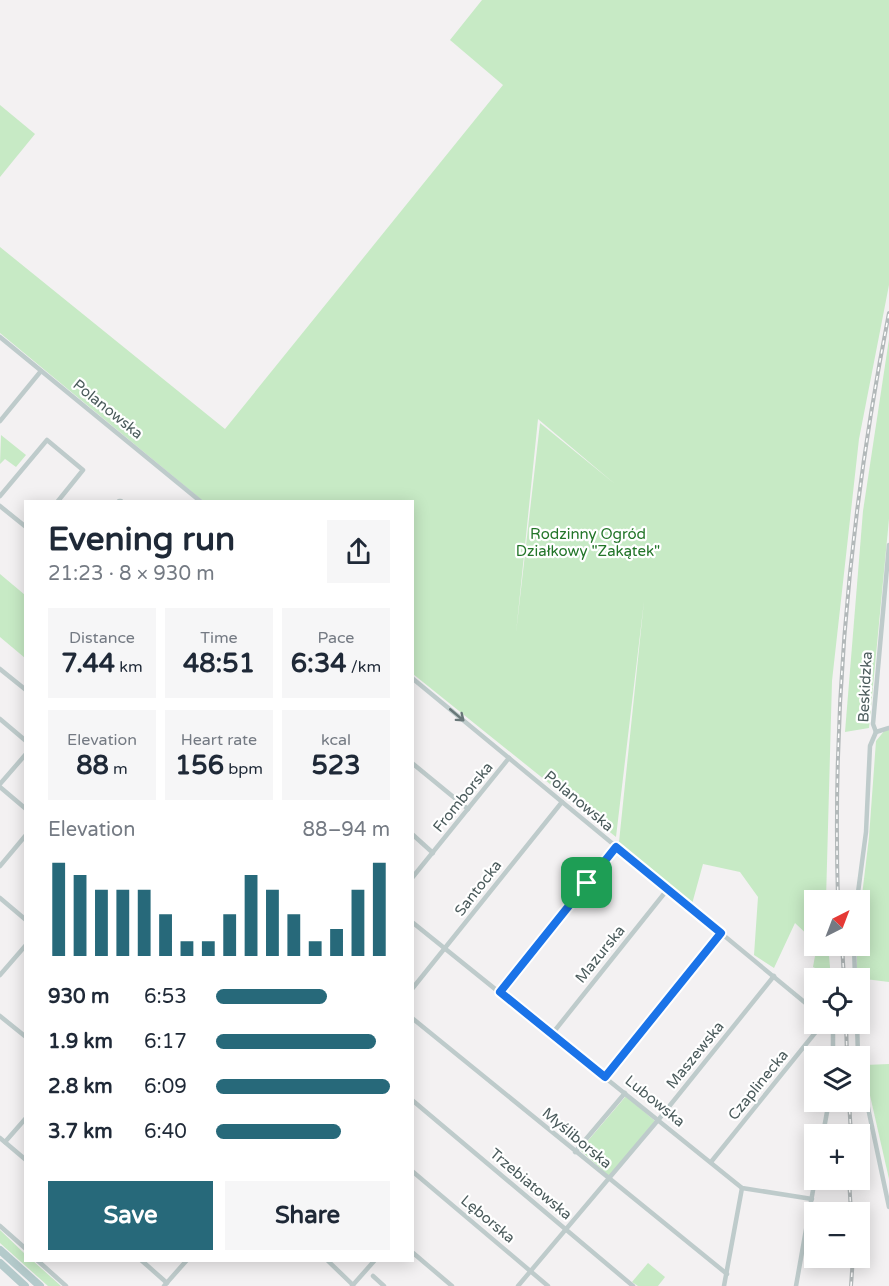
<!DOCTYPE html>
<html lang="en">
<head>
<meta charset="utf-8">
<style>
	:root { --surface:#fff; --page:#f6f6f7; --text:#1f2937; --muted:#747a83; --accent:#27697a }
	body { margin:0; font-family:"Varela Round",sans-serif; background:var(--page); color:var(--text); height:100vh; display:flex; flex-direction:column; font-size:22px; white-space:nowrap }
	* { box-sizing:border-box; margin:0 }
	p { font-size:20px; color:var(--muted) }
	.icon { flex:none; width:33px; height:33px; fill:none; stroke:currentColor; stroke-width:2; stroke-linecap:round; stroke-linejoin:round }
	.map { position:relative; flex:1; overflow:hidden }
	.side { position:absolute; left:24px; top:500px; width:390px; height:762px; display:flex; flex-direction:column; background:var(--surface); border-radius:0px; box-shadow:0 3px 15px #0003 }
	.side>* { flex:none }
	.needle { width:39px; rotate:42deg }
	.tools { position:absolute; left:804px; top:890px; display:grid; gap:12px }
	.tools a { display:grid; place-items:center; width:66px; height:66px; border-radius:0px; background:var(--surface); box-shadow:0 3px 15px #0003; font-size:30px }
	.pin { position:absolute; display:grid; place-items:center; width:51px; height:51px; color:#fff; margin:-26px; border-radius:12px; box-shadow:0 3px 9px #0006 }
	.round { display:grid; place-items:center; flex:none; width:63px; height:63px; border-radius:0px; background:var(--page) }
	.head { display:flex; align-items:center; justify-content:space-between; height:102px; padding:0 24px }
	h1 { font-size:33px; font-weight:800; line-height:45px }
	.stats { display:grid; grid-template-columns:repeat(3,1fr); gap:9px; height:102px; padding:6px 24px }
	.stats div { display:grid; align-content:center; border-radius:0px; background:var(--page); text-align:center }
	.stats b { font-size:26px; font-weight:800 }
	.stats small { font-size:16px; font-weight:400 }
	.stats p { font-size:16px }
	.chart { height:168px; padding:12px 24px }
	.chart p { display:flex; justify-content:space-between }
	.chart svg { width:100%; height:108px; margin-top:6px; stroke:var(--accent); stroke-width:6 }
	.action { display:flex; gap:12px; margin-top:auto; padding:12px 24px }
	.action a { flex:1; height:69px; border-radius:0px; background:var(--accent); color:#fff; font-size:24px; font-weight:800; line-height:69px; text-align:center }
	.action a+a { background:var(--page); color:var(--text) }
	ul { padding:0 24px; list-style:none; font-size:20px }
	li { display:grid; grid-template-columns:96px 72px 1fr; align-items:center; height:45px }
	li i { height:15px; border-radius:8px; background:var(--accent) }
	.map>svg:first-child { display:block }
	.green { fill:#c7eac5; fill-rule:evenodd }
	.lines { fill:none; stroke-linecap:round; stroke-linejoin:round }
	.minor { stroke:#becbcb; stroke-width:4.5 }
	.primary { stroke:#b4cacb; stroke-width:8 }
	.rail-casing { stroke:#b3b9ba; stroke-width:4 }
	.rail { stroke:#fff; stroke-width:1.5; stroke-dasharray:4.5; stroke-linecap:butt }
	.oneway { stroke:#687778 }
	.route-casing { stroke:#fff; stroke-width:12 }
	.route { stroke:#1a73e8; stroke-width:8 }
	.labels { text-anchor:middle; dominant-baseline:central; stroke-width:4.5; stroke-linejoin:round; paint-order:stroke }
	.street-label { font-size:15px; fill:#4b5b5c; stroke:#fff }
	.park-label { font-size:15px; fill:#237529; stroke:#fff }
</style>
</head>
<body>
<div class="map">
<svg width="889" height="1286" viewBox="0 0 889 1286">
	<rect width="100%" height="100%" fill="#f3f1f2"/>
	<g class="green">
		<path d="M482,0H889V285L859,439L832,681L826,900H814V941L795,923L774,968L754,955L758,897L740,872L703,864L692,904L619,842L644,601L616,837L413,674L412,501H203L0,333V247L225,429L503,85L450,40ZM538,419L615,484L540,423L516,633Z"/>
		<polygon points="0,105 35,134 0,177"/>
		<polygon points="889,339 889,519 869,728 845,732 863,511"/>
		<polygon points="1,435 26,455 16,467 5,459 0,464"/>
		<polygon points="0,574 25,595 25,658 0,637"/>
		<polygon points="885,730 889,730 889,982 857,978 857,945 860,945 860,912 869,837 876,741"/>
		<polygon points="817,945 828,945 831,978 822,978 821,971 813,967"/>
		<polygon points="889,1064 889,1179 864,1069 865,1065"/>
		<polygon points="626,1096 655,1121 609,1176 580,1150"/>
		<polygon points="0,1230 25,1254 26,1260 32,1260 61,1286 48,1286 0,1243"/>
		<polygon points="648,1263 665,1277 658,1286 638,1286 632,1282"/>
	</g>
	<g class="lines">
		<g class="minor">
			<polyline points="0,337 200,501"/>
			<polyline points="0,421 41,371"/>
			<polyline points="0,496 47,440 83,470 58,501"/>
			<polyline points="119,501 121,501"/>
			<polyline points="0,506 26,527"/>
			<polyline points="0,669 26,690"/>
			<polyline points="412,678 814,1010"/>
			<polyline points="0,719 26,741"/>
			<polyline points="876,732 873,724 889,545"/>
			<polyline points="876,732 889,728"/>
			<polyline points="412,763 468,809"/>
			<polyline points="0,784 26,754"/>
			<polyline points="0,787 26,809"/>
			<polyline points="412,834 433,853"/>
			<polyline points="0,866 26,835"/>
			<polyline points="412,878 509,758"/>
			<polyline points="0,898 26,920"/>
			<polyline points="857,900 866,832 870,746 876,732"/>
			<polyline points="412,922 742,1188 812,1199"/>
			<polyline points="854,945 855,978"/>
			<polyline points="0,975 26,945"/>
			<polyline points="412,989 562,802"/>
			<polyline points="500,992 616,847"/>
			<polyline points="0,1016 26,1037"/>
			<polyline points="412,1018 727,1274"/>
			<polyline points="857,1023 858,1056"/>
			<polyline points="833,1028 857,1024"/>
			<polyline points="552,1034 667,890"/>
			<polyline points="833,1056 833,1028"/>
			<polyline points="860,1070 889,1207"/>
			<polyline points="605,1077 721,933"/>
			<polyline points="412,1100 633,1286"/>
			<polyline points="823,1134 829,1101"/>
			<polyline points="0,1138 26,1160"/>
			<polyline points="5,1142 26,1118"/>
			<polyline points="575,1152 625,1093"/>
			<polyline points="711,1162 823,1023"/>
			<polyline points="412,1171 548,1286"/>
			<polyline points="0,1226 26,1249"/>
			<polyline points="412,1252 452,1286"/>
			<polyline points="37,1260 66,1286"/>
			<polyline points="141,1260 167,1283"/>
			<polyline points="327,1260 353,1285"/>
			<polyline points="373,1276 384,1286"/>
			<polyline points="164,1286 187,1260"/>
			<polyline points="352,1286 375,1260"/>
			<polyline points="518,1286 659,1119 774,976"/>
			<polyline points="724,1286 742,1188"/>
			<polyline points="796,1286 815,1179"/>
		</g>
		<g class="primary">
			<polyline points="0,1250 40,1286"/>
			<polyline points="0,1263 25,1286"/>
		</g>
		<defs>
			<g id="rail">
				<path d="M838,900C832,703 851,506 889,313"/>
				<polyline points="842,945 844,978"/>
				<polyline points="846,1023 847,1056"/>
				<polyline points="849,1101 851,1134"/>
				<polyline points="849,1179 851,1212"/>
				<polyline points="851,1286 853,1257"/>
			</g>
		</defs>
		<use href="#rail" class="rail-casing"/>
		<use href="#rail" class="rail"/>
	</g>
	<defs><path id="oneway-shaft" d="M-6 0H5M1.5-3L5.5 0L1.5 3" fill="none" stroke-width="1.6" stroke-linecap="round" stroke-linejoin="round" transform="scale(1.5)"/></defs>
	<use class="oneway" href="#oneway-shaft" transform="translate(457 715) rotate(40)"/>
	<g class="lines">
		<defs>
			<polygon id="route" points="616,847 721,933 605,1077 500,992"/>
		</defs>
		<use href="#route" class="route-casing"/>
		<use href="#route" class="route"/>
	</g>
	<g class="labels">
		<g class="street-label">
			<text transform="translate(108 409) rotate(39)">Polanowska</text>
			<text transform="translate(865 687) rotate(-87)">Beskidzka</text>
			<text transform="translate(463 797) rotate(-51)">Fromborska</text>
			<text transform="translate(579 801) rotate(40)">Polanowska</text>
			<text transform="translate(478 888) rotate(-52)">Santocka</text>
			<text transform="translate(600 954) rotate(-51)">Mazurska</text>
			<text transform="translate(695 1055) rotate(-51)">Maszewska</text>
			<text transform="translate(758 1085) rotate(-51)">Czaplinecka</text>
			<text transform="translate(655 1101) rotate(39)">Lubowska</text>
			<text transform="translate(577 1138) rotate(40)">Myśliborska</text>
			<text transform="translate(531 1184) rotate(40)">Trzebiatowska</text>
			<text transform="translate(488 1219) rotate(40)">Lęborska</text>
		</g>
		<g class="park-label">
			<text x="588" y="534">Rodzinny Ogród<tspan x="588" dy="17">Działkowy "Zakątek"</tspan></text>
		</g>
	</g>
</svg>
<div class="tools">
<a><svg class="needle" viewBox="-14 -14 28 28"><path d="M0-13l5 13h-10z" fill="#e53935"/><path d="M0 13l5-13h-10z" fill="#747a83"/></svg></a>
<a><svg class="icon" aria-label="locate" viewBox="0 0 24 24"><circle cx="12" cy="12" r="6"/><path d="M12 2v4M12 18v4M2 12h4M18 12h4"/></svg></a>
<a><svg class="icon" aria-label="layers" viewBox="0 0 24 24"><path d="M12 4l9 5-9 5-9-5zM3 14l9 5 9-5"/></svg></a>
<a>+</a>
<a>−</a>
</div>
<div class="pin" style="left:587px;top:883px;background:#1e9e55"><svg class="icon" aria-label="arrive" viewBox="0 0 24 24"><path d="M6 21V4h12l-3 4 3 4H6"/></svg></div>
<section class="side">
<div class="head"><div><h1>Evening run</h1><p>21:23 · 8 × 930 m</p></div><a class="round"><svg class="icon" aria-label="share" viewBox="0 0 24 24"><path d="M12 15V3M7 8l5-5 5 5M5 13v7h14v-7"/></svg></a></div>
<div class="stats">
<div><p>Distance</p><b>7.44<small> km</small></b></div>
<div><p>Time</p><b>48:51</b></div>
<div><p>Pace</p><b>6:34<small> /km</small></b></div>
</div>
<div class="stats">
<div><p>Elevation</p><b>88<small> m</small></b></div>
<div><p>Heart rate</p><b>156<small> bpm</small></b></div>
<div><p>kcal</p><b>523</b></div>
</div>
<div class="chart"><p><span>Elevation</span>88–94 m</p>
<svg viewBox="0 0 160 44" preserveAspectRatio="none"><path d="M5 44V6M15 44V11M25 44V17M35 44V17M45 44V17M55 44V27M65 44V38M75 44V38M85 44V27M95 44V11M105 44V17M115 44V27M125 44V38M135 44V33M145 44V17M155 44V6"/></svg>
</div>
<ul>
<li><b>930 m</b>6:53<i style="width:64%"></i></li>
<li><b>1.9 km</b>6:17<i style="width:92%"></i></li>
<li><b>2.8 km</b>6:09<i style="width:100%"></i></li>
<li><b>3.7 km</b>6:40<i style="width:72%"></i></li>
</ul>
<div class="action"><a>Save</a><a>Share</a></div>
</section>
</div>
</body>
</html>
